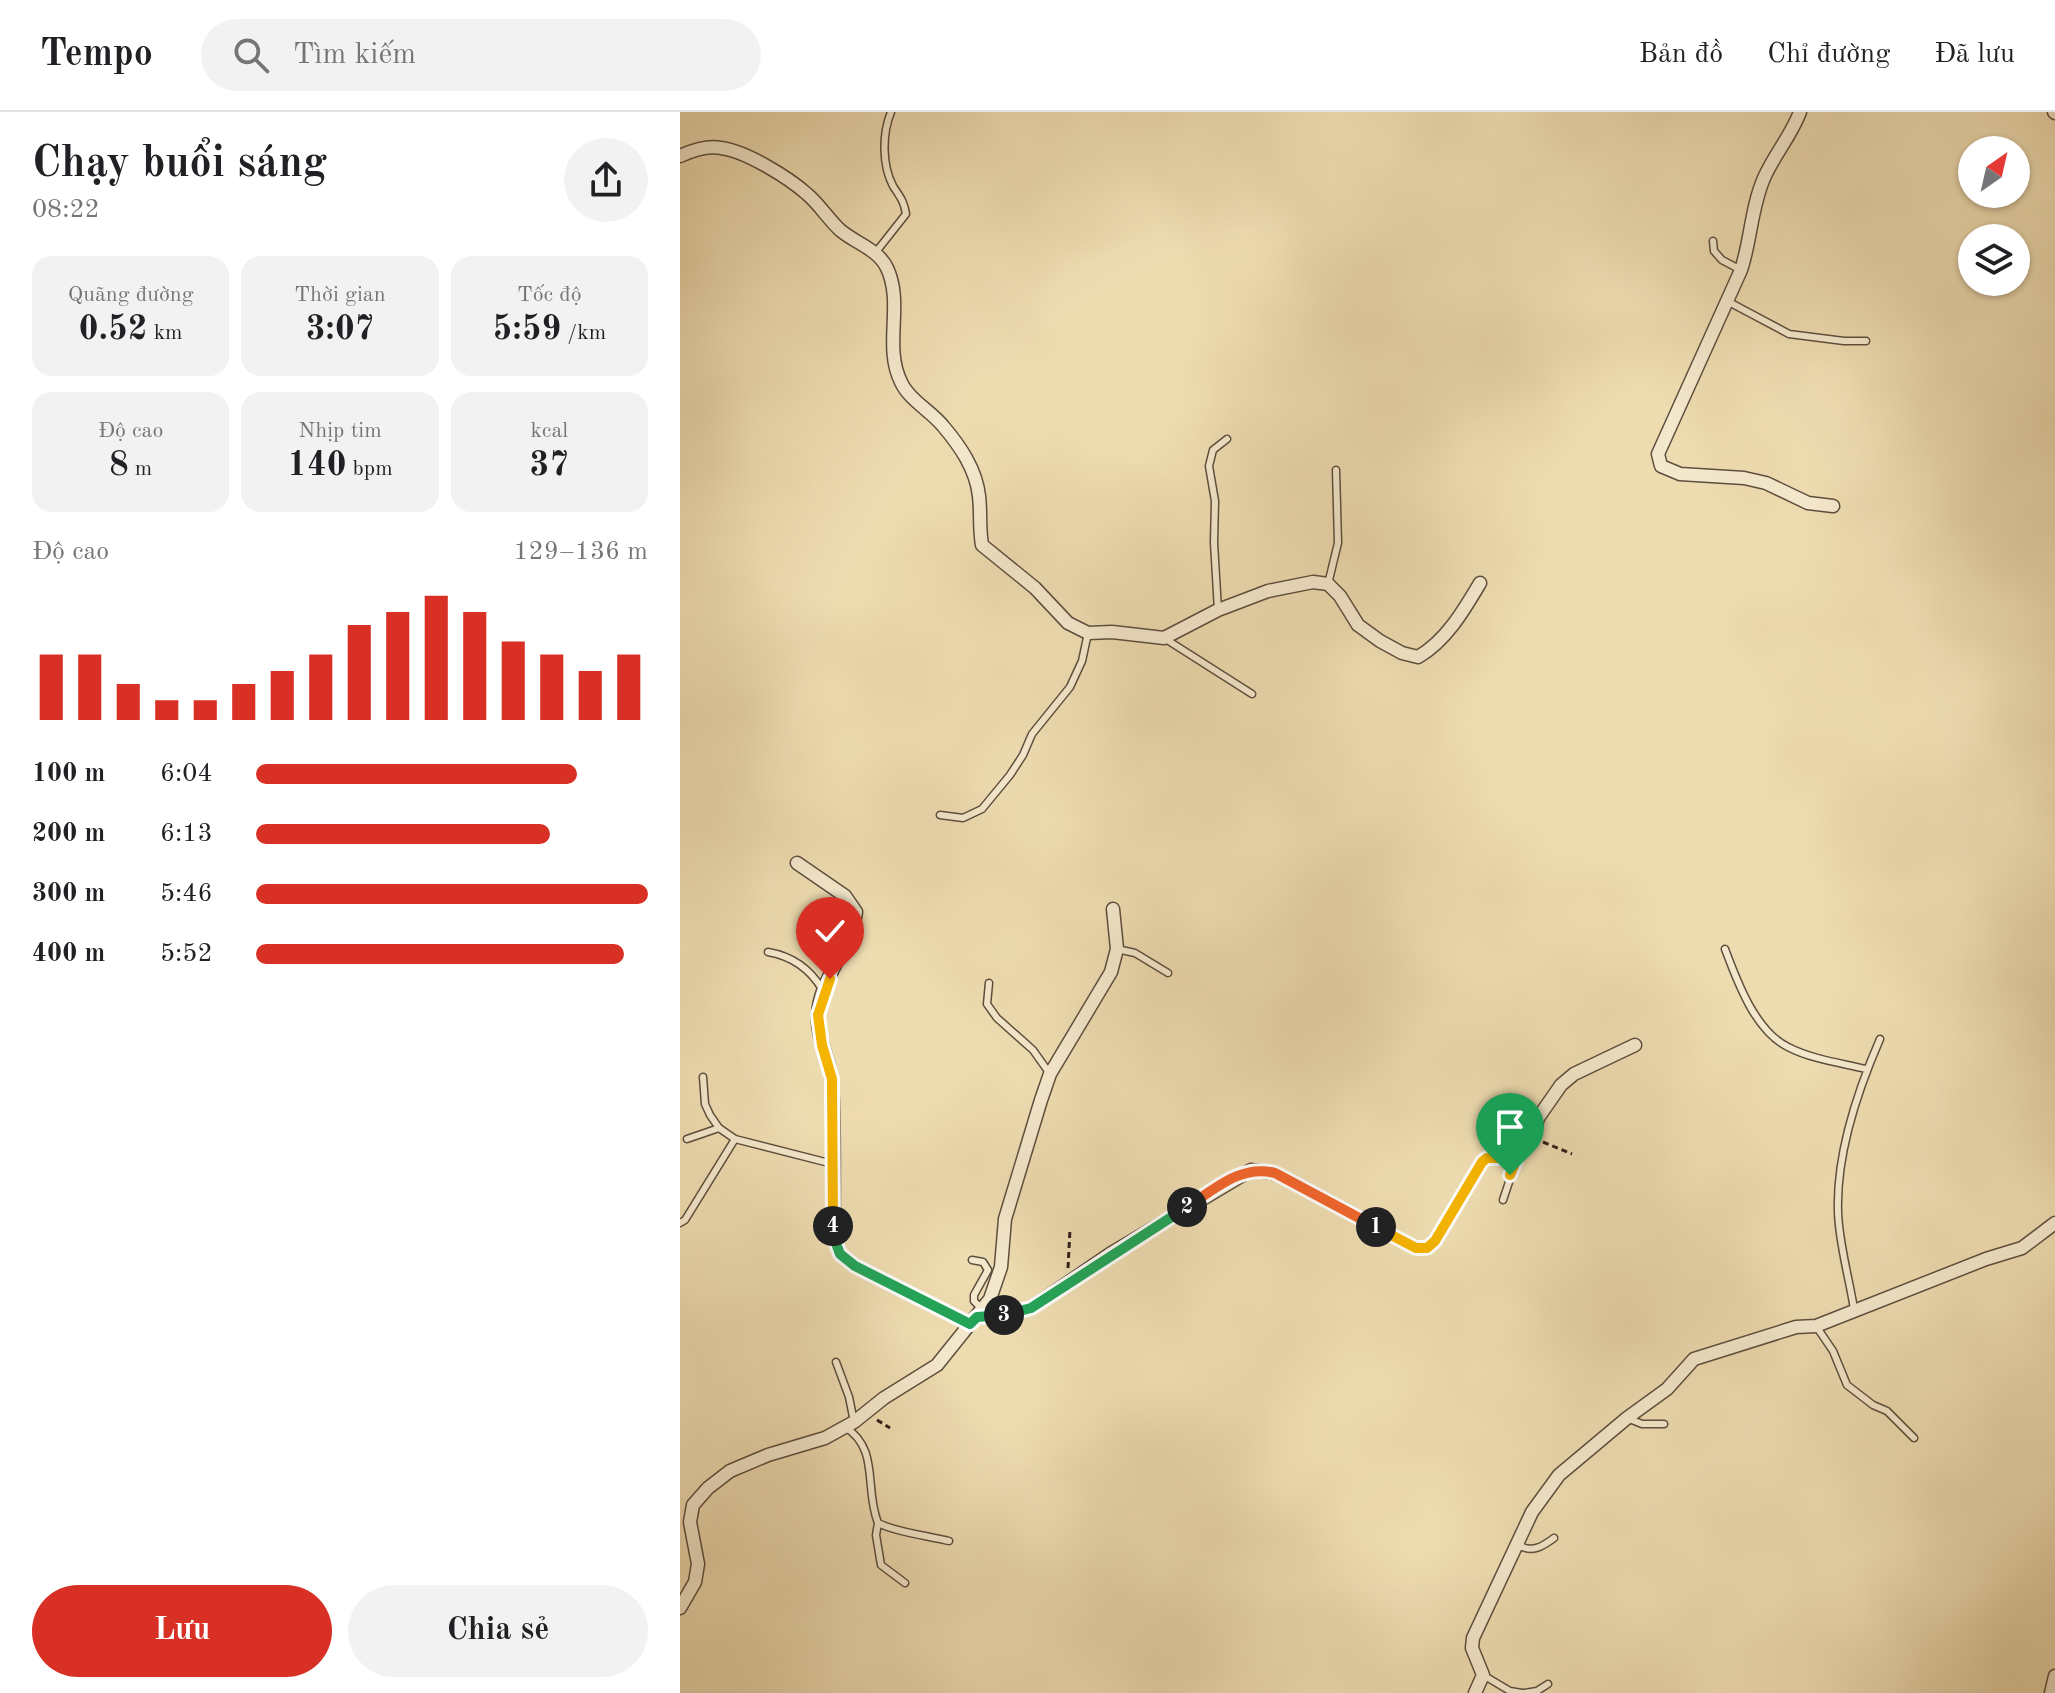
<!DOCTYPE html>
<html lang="vi">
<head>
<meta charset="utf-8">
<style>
	:root { --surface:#fff; --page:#f2f2f2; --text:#202124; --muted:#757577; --line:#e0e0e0; --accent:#d93025 }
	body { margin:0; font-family:"Old Standard TT",serif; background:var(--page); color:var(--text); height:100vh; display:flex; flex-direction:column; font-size:30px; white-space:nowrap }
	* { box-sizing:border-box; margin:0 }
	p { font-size:26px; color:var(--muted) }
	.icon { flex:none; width:44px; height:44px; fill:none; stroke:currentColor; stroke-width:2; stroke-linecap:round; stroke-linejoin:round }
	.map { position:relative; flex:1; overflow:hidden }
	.panel { display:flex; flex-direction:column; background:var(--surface); width:680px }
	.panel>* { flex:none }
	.needle { width:52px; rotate:34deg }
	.buttons { position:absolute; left:1278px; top:24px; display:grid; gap:16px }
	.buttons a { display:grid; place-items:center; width:72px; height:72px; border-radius:50%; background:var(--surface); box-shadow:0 2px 6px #0004; font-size:40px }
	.pin { position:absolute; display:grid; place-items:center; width:68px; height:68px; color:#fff; margin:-82px -34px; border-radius:50% 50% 50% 0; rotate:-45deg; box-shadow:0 0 8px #0007 }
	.pin .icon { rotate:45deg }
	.km { position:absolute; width:40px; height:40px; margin:-20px; border-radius:50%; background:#222; color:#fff; font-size:22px; line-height:40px; text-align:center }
	.round { display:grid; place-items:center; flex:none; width:84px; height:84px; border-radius:42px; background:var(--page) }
	.summary { display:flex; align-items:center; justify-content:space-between; height:136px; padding:0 32px }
	h1 { font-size:44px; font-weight:700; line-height:60px }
	.metrics { display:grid; grid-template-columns:repeat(3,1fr); gap:12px; height:136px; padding:8px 32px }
	.metrics div { display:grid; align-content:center; border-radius:20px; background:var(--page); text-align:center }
	.metrics b { font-size:34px; font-weight:700 }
	.metrics small { font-size:22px; font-weight:400 }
	.metrics p { font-size:22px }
	.chart { height:224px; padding:16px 32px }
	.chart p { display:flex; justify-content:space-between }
	.chart svg { width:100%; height:144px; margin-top:8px; stroke:var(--accent); stroke-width:6 }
	.action { display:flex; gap:16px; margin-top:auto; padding:16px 32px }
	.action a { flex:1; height:92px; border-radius:48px; background:var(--accent); color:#fff; font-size:32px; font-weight:700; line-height:92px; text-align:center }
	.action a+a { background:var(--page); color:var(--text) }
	ul { padding:0 32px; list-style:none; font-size:26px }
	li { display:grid; grid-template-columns:128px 96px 1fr; align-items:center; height:60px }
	li i { height:20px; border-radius:10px; background:var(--accent) }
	header { display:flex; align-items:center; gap:48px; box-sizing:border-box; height:112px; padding:0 40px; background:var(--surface); border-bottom:2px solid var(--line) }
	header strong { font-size:38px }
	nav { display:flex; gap:44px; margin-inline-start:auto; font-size:28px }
	.search { width:560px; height:72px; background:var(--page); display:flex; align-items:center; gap:20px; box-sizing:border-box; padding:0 28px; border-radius:44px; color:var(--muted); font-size:30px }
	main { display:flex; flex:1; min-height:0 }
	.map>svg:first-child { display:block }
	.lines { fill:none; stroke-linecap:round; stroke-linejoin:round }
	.service-casing { stroke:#5e4e3e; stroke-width:9 }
	.minor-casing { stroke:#5e4e3e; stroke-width:15 }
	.path { stroke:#2e1e17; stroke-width:3; stroke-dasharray:6 4; stroke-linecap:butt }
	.service { stroke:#f4e8cc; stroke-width:6 }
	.minor { stroke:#f4e8cc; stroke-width:12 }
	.split-1-casing { stroke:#fff; stroke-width:16 }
	.split-2-casing { stroke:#fff; stroke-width:16 }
	.split-3-casing { stroke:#fff; stroke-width:16 }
	.split-4-casing { stroke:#fff; stroke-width:16 }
	.split-5-casing { stroke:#fff; stroke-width:16 }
	.split-1 { stroke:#f5b400; stroke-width:10 }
	.split-2 { stroke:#f0652b; stroke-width:10 }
	.split-3 { stroke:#22a559; stroke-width:10 }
	.split-4 { stroke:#22a559; stroke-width:10 }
	.split-5 { stroke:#f5b400; stroke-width:10 }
</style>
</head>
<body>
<header>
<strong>Tempo</strong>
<div class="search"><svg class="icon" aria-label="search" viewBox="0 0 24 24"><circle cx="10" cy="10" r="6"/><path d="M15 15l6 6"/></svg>Tìm kiếm</div>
<nav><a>Bản đồ</a><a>Chỉ đường</a><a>Đã lưu</a></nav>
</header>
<main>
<section class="panel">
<div class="summary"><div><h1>Chạy buổi sáng</h1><p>08:22</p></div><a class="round"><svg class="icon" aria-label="share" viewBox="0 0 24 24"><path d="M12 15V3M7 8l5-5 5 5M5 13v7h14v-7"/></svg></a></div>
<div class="metrics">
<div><p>Quãng đường</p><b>0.52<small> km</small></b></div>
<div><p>Thời gian</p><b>3:07</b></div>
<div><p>Tốc độ</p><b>5:59<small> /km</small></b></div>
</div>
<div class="metrics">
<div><p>Độ cao</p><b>8<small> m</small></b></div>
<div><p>Nhịp tim</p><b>140<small> bpm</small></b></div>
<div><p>kcal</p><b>37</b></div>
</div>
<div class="chart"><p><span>Độ cao</span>129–136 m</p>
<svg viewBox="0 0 160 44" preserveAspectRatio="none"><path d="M5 44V24M15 44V24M25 44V33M35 44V38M45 44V38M55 44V33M65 44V29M75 44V24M85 44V15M95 44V11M105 44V6M115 44V11M125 44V20M135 44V24M145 44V29M155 44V24"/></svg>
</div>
<ul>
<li><b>100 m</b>6:04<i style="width:82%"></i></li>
<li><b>200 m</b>6:13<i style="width:75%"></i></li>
<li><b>300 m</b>5:46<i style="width:100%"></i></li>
<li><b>400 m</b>5:52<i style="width:94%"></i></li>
</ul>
<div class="action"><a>Lưu</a><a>Chia sẻ</a></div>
</section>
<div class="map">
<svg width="1375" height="1581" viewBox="0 0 1375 1581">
	<rect width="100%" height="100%" fill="#eedcb1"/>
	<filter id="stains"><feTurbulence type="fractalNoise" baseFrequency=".0025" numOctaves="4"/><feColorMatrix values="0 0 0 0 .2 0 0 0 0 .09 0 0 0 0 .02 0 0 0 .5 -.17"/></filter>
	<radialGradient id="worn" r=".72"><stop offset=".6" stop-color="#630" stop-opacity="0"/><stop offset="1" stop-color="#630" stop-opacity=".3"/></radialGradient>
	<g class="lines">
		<defs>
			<g id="service">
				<polyline points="1033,129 1034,139 1042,148 1061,158"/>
				<path d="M196,140L226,102C224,89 220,85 213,74C202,53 202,22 211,0"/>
				<polyline points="1047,189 1109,222 1164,229 1186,229"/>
				<polyline points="648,472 658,431 656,358"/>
				<polyline points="538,498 534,431 535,389 529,354 533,338 547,327"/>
				<polyline points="484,526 572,582"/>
				<polyline points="260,703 283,706 302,697 330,663 343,643 352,622 390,575 402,549 408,521"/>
				<polyline points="437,837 455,841 488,861"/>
				<path d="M1045,837C1057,869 1075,919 1108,935C1131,947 1161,951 1186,957"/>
				<path d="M88,840C111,844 130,857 142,877"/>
				<polyline points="309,871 307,892 317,906 353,938 370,962"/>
				<polyline points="23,965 25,992 30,1003 39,1016 55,1027 153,1052"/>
				<polyline points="7,1027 39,1016"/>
				<polyline points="823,1088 837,1046"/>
				<polyline points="0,1111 5,1108 55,1027"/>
				<polyline points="292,1148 303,1150 308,1158 294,1183 294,1189 303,1198"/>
				<path d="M1174,1197C1169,1165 1159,1132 1158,1100C1156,1042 1177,980 1200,927"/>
				<polyline points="1136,1214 1153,1239 1167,1273 1193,1293 1207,1299 1234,1326"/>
				<polyline points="156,1250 169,1285 174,1310"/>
				<polyline points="947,1306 962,1312 984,1312"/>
				<path d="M165,1315C200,1337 184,1376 198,1411C215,1420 249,1424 269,1429"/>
				<polyline points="198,1411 196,1423 201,1453 225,1471"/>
				<path d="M838,1433C852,1441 862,1435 874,1426"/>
				<polyline points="803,1563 830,1579 842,1581"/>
				<polyline points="844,1581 857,1579 868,1572"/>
			</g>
			<g id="minor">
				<path d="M1120,0C1111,24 1094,43 1084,66C1071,96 1071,128 1061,158L978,342L981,354L1000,362L1064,366L1086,371L1128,391L1153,394"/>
				<polyline points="1374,0 1375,1"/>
				<path d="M0,44C13,38 27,33 41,36C66,39 109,66 127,82C140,93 148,107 160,118C175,131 198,137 207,156C224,192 203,234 221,270C229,288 251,299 263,314C280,334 296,357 299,384C301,400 299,416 302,433L355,476L388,511L408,521L432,520L484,526L538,498L588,479L633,470L648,472L660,484L678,513L700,529L722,541L738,545C766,529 784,498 800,471"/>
				<path d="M117,751L165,784L176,800C171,837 139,867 138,904C137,927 150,948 152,971C155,1022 153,1074 154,1126L160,1142L175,1154L290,1212"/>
				<polyline points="297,1205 323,1203 351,1196 430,1142 571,1058 595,1061 736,1136 747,1136 755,1129 802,1050 807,1046 837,1046 852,1026 858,1006 881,973 894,962 955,933"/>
				<polyline points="0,1496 15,1470 18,1452 10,1410 13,1393 28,1376 50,1359 88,1343 145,1326 174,1310 204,1286 257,1253 310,1187 321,1155 325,1107 361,988 370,962 431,860 437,837 433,797"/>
				<polyline points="795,1581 803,1563 792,1536 793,1526 852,1400 879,1363 947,1306 987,1277 1014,1247 1116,1215 1136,1214 1306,1147 1342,1136 1375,1111"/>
				<polyline points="1371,1581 1375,1564"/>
			</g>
		</defs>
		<use href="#service" class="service-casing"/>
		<use href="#minor" class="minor-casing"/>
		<g class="path">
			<polyline points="863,1030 892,1042"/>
			<polyline points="388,1156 390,1117"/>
			<polyline points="197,1308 210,1316"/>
		</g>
		<use href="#service" class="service"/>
		<use href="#minor" class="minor"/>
	</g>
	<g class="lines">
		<defs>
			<polyline id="split-1" points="696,1115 736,1136 747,1136 755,1129 802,1050 807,1046 837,1046 830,1063"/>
			<path id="split-2" d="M507,1095C535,1077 561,1052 595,1061L696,1115"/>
			<polyline id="split-3" points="324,1203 351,1196 507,1095"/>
			<polyline id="split-4" points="153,1114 154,1126 160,1142 175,1154 290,1212 297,1205 324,1203"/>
			<polyline id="split-5" points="150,867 138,903 142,933 152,967 153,1114"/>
		</defs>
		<use href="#split-1" class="split-1-casing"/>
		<use href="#split-2" class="split-2-casing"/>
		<use href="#split-3" class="split-3-casing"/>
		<use href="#split-4" class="split-4-casing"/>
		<use href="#split-5" class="split-5-casing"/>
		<use href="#split-1" class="split-1"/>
		<use href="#split-2" class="split-2"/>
		<use href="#split-3" class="split-3"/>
		<use href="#split-4" class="split-4"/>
		<use href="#split-5" class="split-5"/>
	</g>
	<rect width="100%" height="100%" filter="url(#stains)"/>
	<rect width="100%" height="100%" fill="url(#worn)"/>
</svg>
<div class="buttons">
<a><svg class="needle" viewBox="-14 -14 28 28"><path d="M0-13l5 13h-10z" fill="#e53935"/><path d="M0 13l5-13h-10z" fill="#757577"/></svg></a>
<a><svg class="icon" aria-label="layers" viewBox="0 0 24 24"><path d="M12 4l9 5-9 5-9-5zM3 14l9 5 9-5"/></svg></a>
</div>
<div class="pin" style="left:830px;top:1063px;background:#1e9e55"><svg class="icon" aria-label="arrive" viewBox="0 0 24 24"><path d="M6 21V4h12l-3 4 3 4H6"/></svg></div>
<div class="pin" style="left:150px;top:867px;background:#d93025"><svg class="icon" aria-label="check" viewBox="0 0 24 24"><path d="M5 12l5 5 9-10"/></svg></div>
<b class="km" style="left:696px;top:1115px">1</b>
<b class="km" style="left:507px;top:1095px">2</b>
<b class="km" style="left:324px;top:1203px">3</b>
<b class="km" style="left:153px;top:1114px">4</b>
</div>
</main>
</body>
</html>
